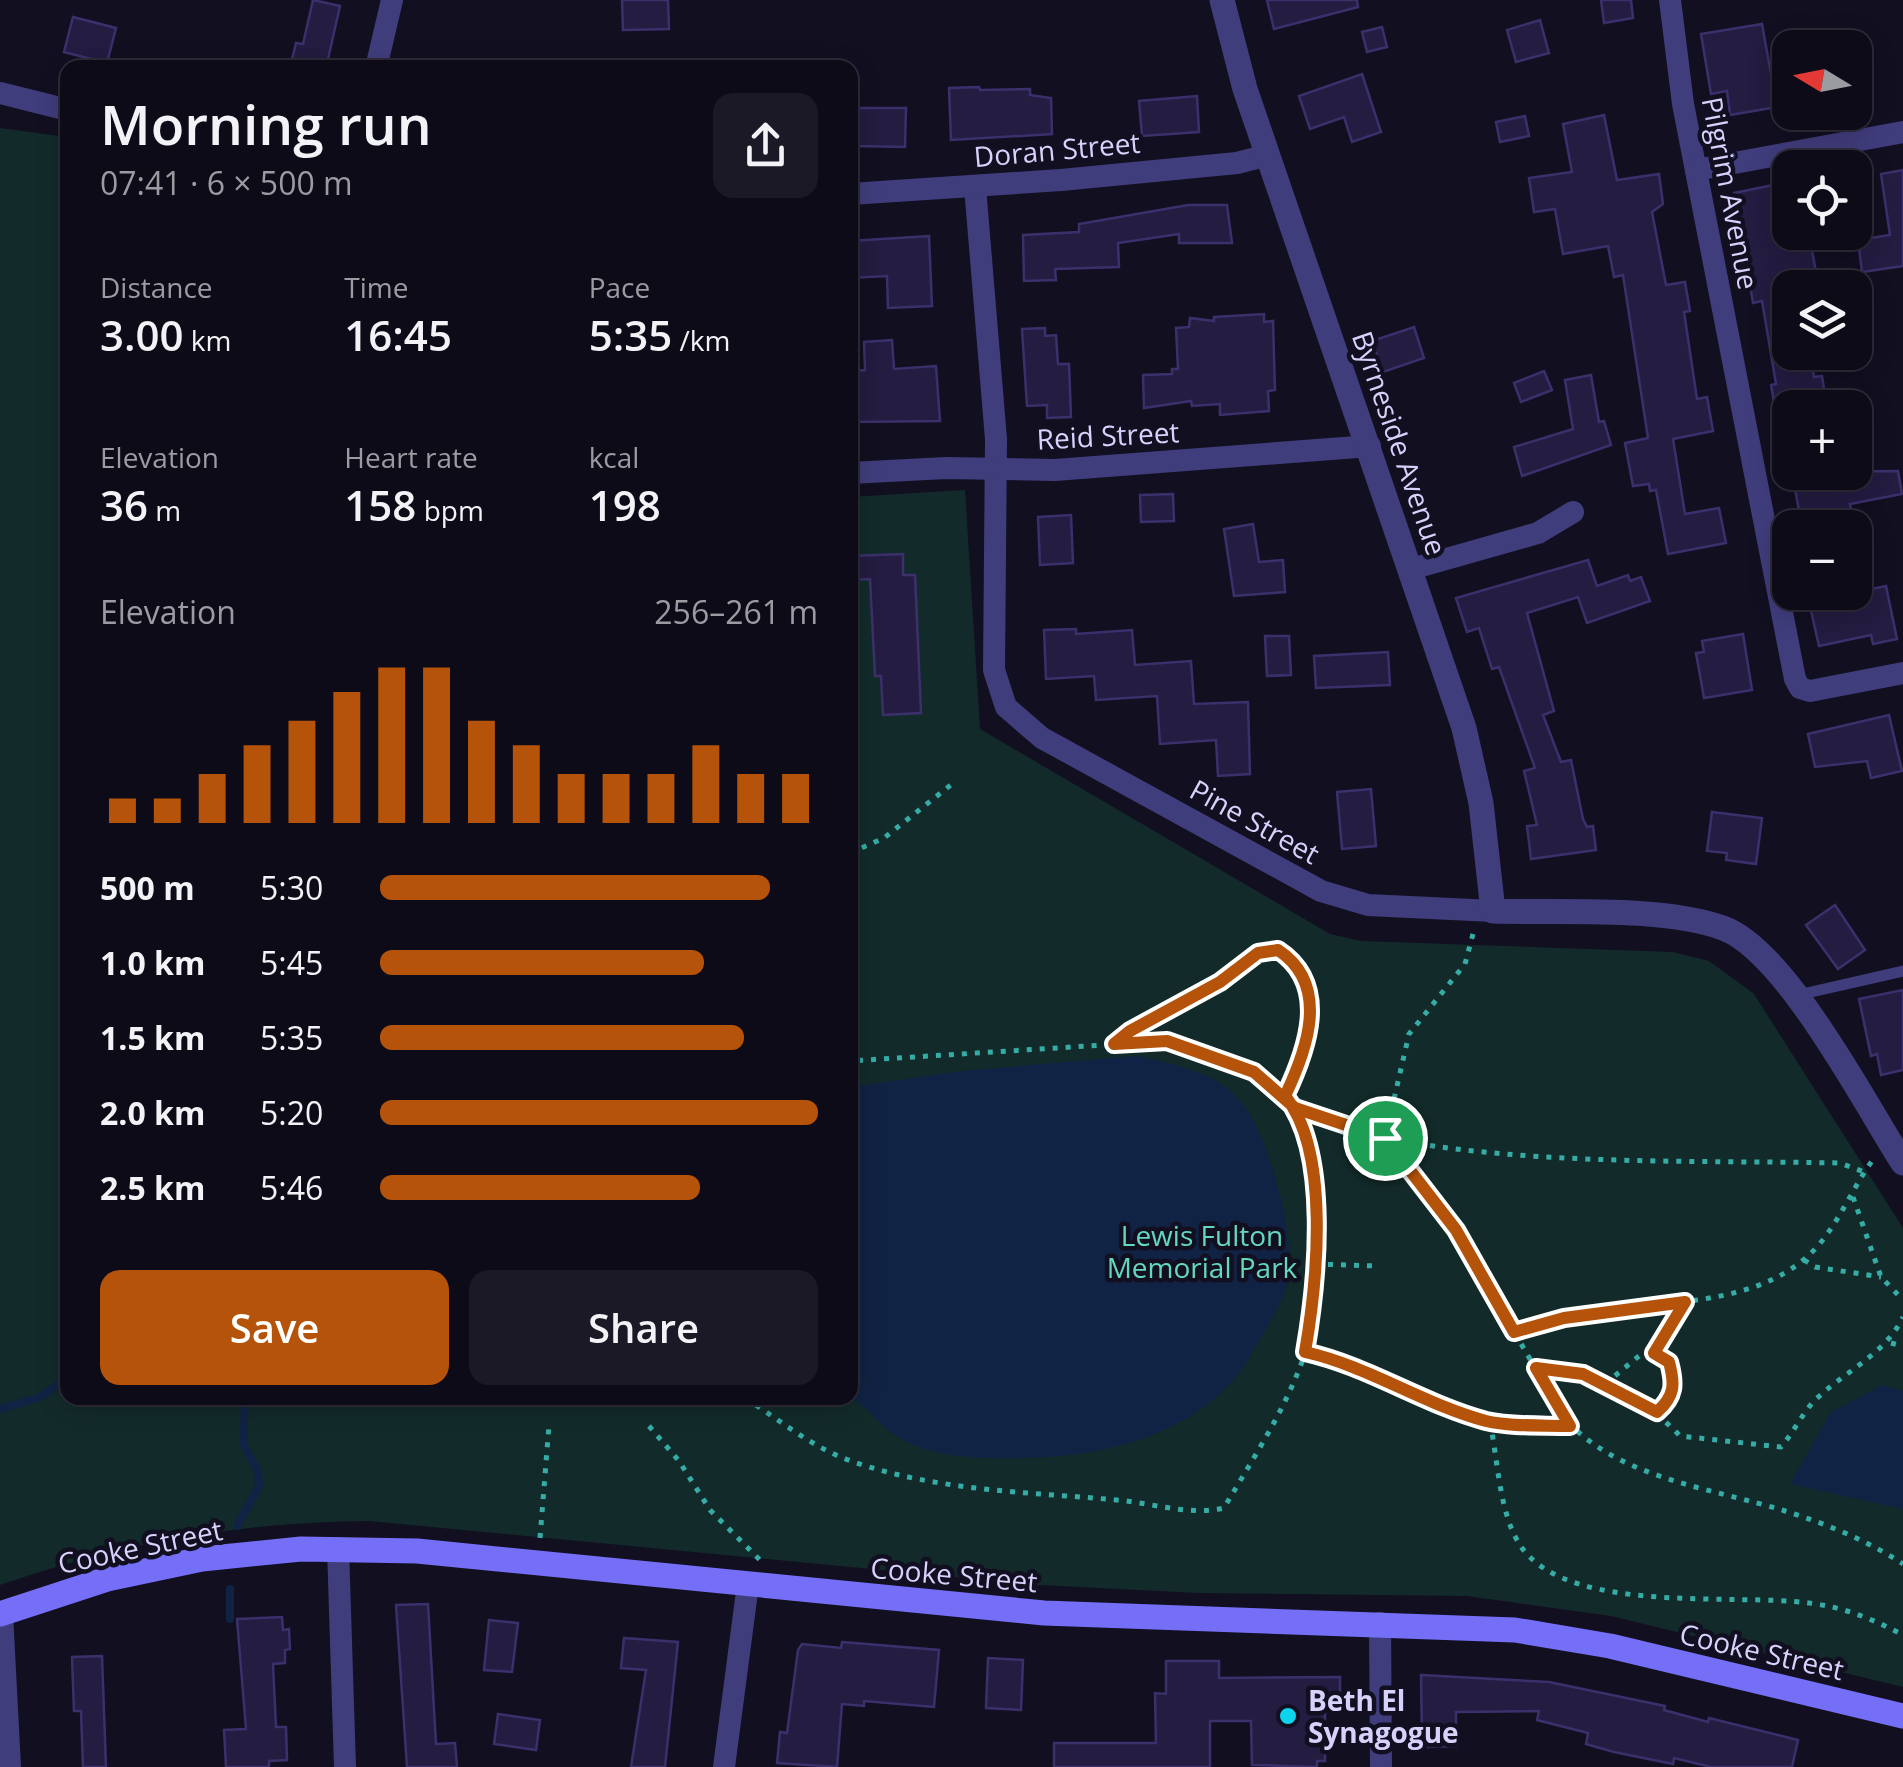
<!DOCTYPE html>
<html lang="en">
<head>
<meta charset="utf-8">
<style>
	:root { --surface:#0e0b19; --page:#1c1926; --text:#f1f3f6; --muted:#9b9ba2; --line:#2e2b38; --accent:#b45309 }
	body { margin:0; font-family:"Open Sans",sans-serif; background:var(--page); color:var(--text); height:100vh; display:flex; flex-direction:column; font-size:38px; white-space:nowrap }
	* { box-sizing:border-box; margin:0 }
	p { font-size:32px; color:var(--muted) }
	.icon { flex:none; width:55px; height:55px; fill:none; stroke:currentColor; stroke-width:2; stroke-linecap:round; stroke-linejoin:round }
	.map { position:relative; flex:1; overflow:hidden }
	.details { position:absolute; left:60px; top:60px; width:798px; height:1345px; display:flex; flex-direction:column; background:var(--surface); border-radius:20px; box-shadow:0 5px 25px #0003,0 0 0 2px var(--line) }
	.details>* { flex:none }
	.needle { width:65px; rotate:280deg }
	.tools { position:absolute; left:1772px; top:30px; display:grid; gap:20px }
	.tools a { display:grid; place-items:center; width:100px; height:100px; border-radius:20px; background:var(--surface); box-shadow:0 5px 25px #0003,0 0 0 2px var(--line); font-size:50px }
	.pin { position:absolute; display:grid; place-items:center; width:85px; height:85px; color:#fff; margin:-42px; border:5px solid #fff; border-radius:50%; box-shadow:0 2px 10px #0007 }
	.round { display:grid; place-items:center; flex:none; width:105px; height:105px; border-radius:20px; background:var(--page) }
	.headline { display:flex; align-items:center; justify-content:space-between; height:170px; padding:0 40px }
	h1 { font-size:55px; font-weight:600; line-height:75px }
	.stats { display:grid; grid-template-columns:repeat(3,1fr); gap:15px; height:170px; padding:10px 40px }
	.stats div { display:grid; align-content:center }
	.stats b { font-size:42px; font-weight:600 }
	.stats small { font-size:28px; font-weight:400 }
	.stats p { font-size:28px }
	.chart { height:280px; padding:20px 40px }
	.chart p { display:flex; justify-content:space-between }
	.chart svg { width:100%; height:180px; margin-top:10px; stroke:var(--accent); stroke-width:6 }
	.action { display:flex; gap:20px; margin-top:auto; padding:20px 40px }
	.action a { flex:1; height:115px; border-radius:20px; background:var(--accent); color:#fff; font-size:40px; font-weight:600; line-height:115px; text-align:center }
	.action a+a { background:var(--page); color:var(--text) }
	ul { padding:0 40px; list-style:none; font-size:32px }
	li { display:grid; grid-template-columns:160px 120px 1fr; align-items:center; height:75px }
	li i { height:25px; border-radius:12px; background:var(--accent) }
	.map>svg:first-child { display:block }
	.green { fill:#122b2a }
	.water { fill:#112344 }
	.lines { fill:none; stroke-linecap:round; stroke-linejoin:round }
	.stream { stroke:#112344; stroke-width:8 }
	.building { fill:#241c41; stroke:#3c306c; stroke-width:2.5 }
	.path { stroke:#36aca7; stroke-width:5; stroke-dasharray:5 8; stroke-linecap:butt }
	.service { stroke:#403d7d; stroke-width:11 }
	.minor { stroke:#403d7d; stroke-width:22 }
	.tertiary { stroke:#403d7d; stroke-width:25 }
	.secondary { stroke:#746ff6; stroke-width:25 }
	.route-casing { stroke:#fff; stroke-width:20 }
	.route { stroke:#b45309; stroke-width:12 }
	.poi-dot { fill:#0ed3ec; stroke:#120f21; stroke-width:4 }
	.labels { text-anchor:middle; dominant-baseline:central; stroke-width:9; stroke-linejoin:round; paint-order:stroke }
	.street-label { font-size:28px; fill:#d7d2fc; stroke:#120f21 }
	.park-label { font-size:28px; fill:#63d8bc; stroke:#120f21 }
	.poi-label { font-size:28px; font-weight:bold; fill:#d7d2fc; stroke:#120f21; text-anchor:start }
</style>
</head>
<body>
<div class="map">
<svg width="1903" height="1767" viewBox="0 0 1903 1767">
	<rect width="100%" height="100%" fill="#120f21"/>
	<path class="green" d="M0,128L67,137L68,1398H850V497L965,490L980,729L1330,934L1361,941L1673,952L1709,961L1754,994L1903,1228V1687L1611,1616L1467,1596L1198,1593L1040,1585L369,1521C241,1522 121,1543 0,1585Z"/>
	<g class="water">
		<path d="M1136,1056C1226,1074 1250,1089 1276,1181C1283,1203 1294,1256 1289,1278C1284,1299 1271,1321 1260,1339C1252,1352 1245,1367 1235,1378C1183,1439 1097,1457 1021,1458C983,1459 929,1458 896,1436C878,1425 869,1407 850,1397V1087L962,1071Z"/>
		<polygon points="1883,1385 1903,1391 1903,1509 1790,1484 1831,1412"/>
	</g>
	<g class="lines">
		<g class="stream">
			<polyline points="0,1409 40,1397 68,1377"/>
			<polyline points="237,1526 259,1486 258,1471 243,1444 245,1398"/>
			<polyline points="230,1619 230,1589"/>
		</g>
	</g>
	<g class="building">
		<polygon points="313,0 340,6 326,68 290,68 296,43 303,44"/>
		<polygon points="622,0 668,0 669,29 623,30"/>
		<polygon points="1267,0 1357,0 1358,7 1274,29"/>
		<polygon points="1601,0 1631,0 1633,18 1604,23"/>
		<polygon points="73,17 116,28 107,63 64,52"/>
		<polygon points="1540,20 1549,53 1516,62 1507,30"/>
		<polygon points="1762,24 1777,107 1730,115 1727,91 1711,94 1701,34"/>
		<polygon points="1382,27 1387,47 1367,52 1362,32"/>
		<polygon points="1362,74 1381,132 1352,142 1344,117 1310,129 1299,96"/>
		<polygon points="979,87 980,90 1030,89 1030,95 1051,98 1052,134 951,140 949,88"/>
		<polygon points="1197,96 1199,132 1142,136 1139,101"/>
		<polygon points="858,108 906,108 905,147 857,146"/>
		<polygon points="1604,115 1617,180 1659,174 1663,204 1652,212 1666,285 1685,282 1690,311 1684,312 1697,399 1707,397 1713,431 1673,439 1685,514 1719,508 1726,543 1668,554 1656,490 1650,491 1649,484 1633,486 1625,443 1648,438 1623,275 1614,277 1608,246 1563,254 1555,209 1534,212 1529,178 1572,172 1563,124"/>
		<polygon points="1525,116 1529,136 1500,142 1496,122"/>
		<polygon points="1903,170 1903,266 1862,272 1858,240 1890,235 1881,174"/>
		<polygon points="1778,184 1791,249 1811,245 1819,288 1790,288 1790,352 1810,352 1814,377 1822,376 1827,408 1775,408 1771,385 1776,384 1762,301 1753,303 1734,193"/>
		<polygon points="1188,205 1227,205 1232,243 1179,243 1179,234 1118,243 1119,267 1055,269 1056,280 1024,281 1023,235 1079,232 1079,224"/>
		<polygon points="929,236 932,306 888,308 887,276 850,278 850,241"/>
		<polygon points="1264,314 1264,322 1273,321 1275,390 1268,391 1269,411 1220,415 1220,404 1192,406 1191,401 1144,408 1143,375 1172,374 1172,369 1178,369 1176,328 1189,327 1190,318 1214,321 1214,317"/>
		<polygon points="1414,327 1424,358 1383,372 1372,341"/>
		<polygon points="1045,328 1045,336 1056,335 1058,364 1069,364 1071,417 1047,418 1047,405 1027,406 1022,329"/>
		<polygon points="892,340 894,369 936,366 940,421 850,422 854,371 865,370 864,342"/>
		<polygon points="1544,371 1552,390 1521,402 1514,383"/>
		<polygon points="1591,375 1599,422 1604,421 1611,445 1522,476 1514,447 1573,429 1565,380"/>
		<polygon points="1898,471 1902,494 1850,504 1853,520 1802,528 1792,472"/>
		<polygon points="1173,494 1174,521 1141,522 1140,495"/>
		<polygon points="1071,515 1073,563 1040,565 1038,517"/>
		<polygon points="1253,524 1259,562 1283,560 1285,592 1234,596 1224,529"/>
		<polygon points="903,554 903,575 915,575 921,713 883,715 881,676 875,676 870,579 850,580 850,556"/>
		<polygon points="1588,560 1597,586 1628,575 1630,581 1641,577 1650,601 1587,623 1578,597 1527,613 1554,711 1543,715 1561,762 1571,760 1583,819 1587,827 1593,826 1596,850 1531,859 1527,826 1537,825 1524,771 1535,768 1499,667 1492,669 1479,628 1467,632 1456,598"/>
		<polygon points="1886,586 1897,639 1873,644 1871,635 1819,646 1809,602"/>
		<polygon points="1076,629 1076,634 1132,630 1135,665 1191,661 1194,704 1248,702 1250,774 1218,776 1216,740 1160,744 1157,696 1096,700 1094,676 1046,679 1044,630"/>
		<polygon points="1743,634 1752,690 1704,698 1696,653 1704,652 1702,641"/>
		<polygon points="1265,636 1289,636 1291,675 1267,676"/>
		<polygon points="1388,652 1390,685 1316,688 1314,656"/>
		<polygon points="1889,715 1902,771 1871,778 1867,761 1815,767 1808,734"/>
		<polygon points="1371,789 1376,846 1342,849 1337,792"/>
		<polygon points="1712,812 1762,818 1756,864 1726,860 1727,853 1707,851"/>
		<polygon points="1835,905 1865,950 1838,969 1806,925"/>
		<polygon points="1903,990 1903,1070 1881,1075 1877,1054 1871,1056 1859,999"/>
		<polygon points="428,1604 436,1744 455,1743 457,1767 407,1767 396,1605"/>
		<polygon points="282,1617 283,1630 289,1629 290,1649 285,1650 285,1663 273,1664 276,1727 286,1727 287,1760 269,1761 269,1767 226,1767 224,1730 246,1729 237,1619"/>
		<polygon points="489,1620 518,1623 512,1672 484,1670"/>
		<polygon points="624,1638 678,1642 665,1767 631,1767 646,1670 621,1668"/>
		<polygon points="842,1642 939,1650 934,1707 864,1701 864,1706 842,1704 837,1767 777,1763 780,1732 787,1733 798,1650 802,1644 841,1648"/>
		<polygon points="102,1656 106,1767 83,1767 81,1711 74,1711 72,1657"/>
		<polygon points="988,1658 1023,1660 1021,1710 986,1708"/>
		<polygon points="1166,1661 1219,1661 1219,1678 1340,1677 1340,1711 1325,1711 1325,1761 1317,1761 1317,1767 1252,1765 1251,1721 1210,1721 1210,1767 1054,1767 1054,1743 1156,1743 1155,1693 1166,1694"/>
		<polygon points="1421,1675 1549,1682 1665,1706 1664,1710 1708,1722 1709,1718 1798,1740 1792,1767 1711,1767 1674,1758 1673,1764 1614,1752 1586,1744 1588,1733 1537,1720 1539,1711 1456,1712 1456,1746 1428,1747 1428,1738 1422,1738"/>
		<polygon points="498,1714 540,1720 536,1750 494,1744"/>
	</g>
	<g class="lines">
		<g class="path">
			<polyline points="850,853 884,838 952,784"/>
			<path d="M1473,934L1465,964L1409,1034L1385,1138C1533,1166 1689,1160 1840,1163L1864,1172"/>
			<path d="M1116,1042L1220,982L1258,953L1278,950C1331,984 1307,1050 1285,1096"/>
			<path d="M1299,1110L1385,1138L1455,1230L1563,1416C1614,1478 1712,1488 1785,1511C1826,1524 1867,1540 1903,1564"/>
			<polyline points="1853,1197 1881,1277 1903,1300"/>
			<polyline points="1804,1260 1815,1267 1881,1277"/>
			<polyline points="1315,1264 1377,1266"/>
			<path d="M1514,1332C1552,1322 1589,1313 1627,1308C1684,1301 1754,1300 1802,1261C1834,1236 1849,1193 1872,1161"/>
			<polyline points="1891,1343 1903,1346"/>
			<polyline points="1305,1351 1490,1422 1571,1426"/>
			<polyline points="1653,1353 1685,1303"/>
			<path d="M1537,1368C1592,1368 1644,1398 1680,1436L1781,1447C1793,1433 1801,1416 1813,1402C1843,1372 1885,1355 1903,1317"/>
			<path d="M1605,1384L1645,1351C1667,1355 1670,1366 1675,1385L1657,1412"/>
			<path d="M745,1398C780,1420 811,1447 851,1461C936,1491 1028,1492 1117,1500C1153,1503 1188,1516 1224,1508C1252,1460 1284,1412 1303,1359C1327,1290 1314,1208 1308,1137L1301,1115L1282,1093L1254,1072L1167,1041L850,1061"/>
			<path d="M1490,1422C1498,1460 1499,1516 1522,1548C1571,1615 1736,1593 1809,1603C1843,1607 1873,1619 1903,1635"/>
			<polyline points="649,1426 679,1461 710,1510 761,1561"/>
			<polyline points="540,1538 549,1425"/>
		</g>
		<polyline class="service" points="1798,995 1903,971"/>
		<g class="minor">
			<polyline points="1670,0 1683,104 1795,679 1800,688 1810,691 1903,673"/>
			<polyline points="376,68 392,0"/>
			<polyline points="0,93 68,110"/>
			<polyline points="1696,170 1903,132"/>
			<polyline points="975,187 996,439 994,670 1006,707 1042,738 1321,891 1368,905 1493,911"/>
			<polyline points="850,194 1061,180 1237,163 1268,155"/>
			<polyline points="850,473 946,468 1055,470 1370,446"/>
			<polyline points="1411,569 1538,533 1573,512"/>
			<polyline points="338,1548 345,1767"/>
			<polyline points="2,1613 10,1767"/>
			<polyline points="1380,1623 1381,1767"/>
			<polyline points="724,1767 748,1584"/>
		</g>
		<path class="tertiary" d="M1222,0L1245,89L1464,728L1481,803L1493,911C1559,913 1662,906 1723,928C1786,951 1865,1104 1903,1163"/>
		<polyline class="secondary" points="0,1614 107,1579 202,1559 301,1549 417,1551 1044,1613 1515,1630 1610,1646 1903,1716"/>
	</g>
	<g class="lines">
		<defs>
			<path id="route" d="M1385,1138L1295,1108L1254,1072L1167,1041L1114,1044L1130,1031L1220,982L1258,953L1278,950C1331,985 1307,1050 1285,1096C1331,1152 1317,1283 1305,1352C1368,1366 1423,1404 1486,1421C1512,1427 1543,1425 1570,1426L1536,1368L1583,1374L1657,1412C1675,1396 1675,1384 1669,1362L1654,1353L1685,1302L1564,1318L1514,1332L1456,1230L1385,1138"/>
		</defs>
		<use href="#route" class="route-casing"/>
		<use href="#route" class="route"/>
	</g>
	<circle class="poi-dot" cx="1288" cy="1716" r="10"/>
	<g class="labels">
		<g class="street-label">
			<text transform="translate(1057 149) rotate(-5)">Doran Street</text>
			<text transform="translate(1731 193) rotate(79)">Pilgrim Avenue</text>
			<text transform="translate(1108 435) rotate(-3)">Reid Street</text>
			<text transform="translate(1400 443) rotate(71)">Byrneside Avenue</text>
			<text transform="translate(1255 821) rotate(29)">Pine Street</text>
			<text transform="translate(140 1546) rotate(-12)">Cooke Street</text>
			<text transform="translate(954 1574) rotate(5)">Cooke Street</text>
			<text transform="translate(1762 1651) rotate(13)">Cooke Street</text>
		</g>
		<g class="park-label">
			<text x="1202" y="1235">Lewis Fulton<tspan x="1202" dy="32">Memorial Park</tspan></text>
		</g>
		<g class="poi-label">
			<text x="1308" y="1700">Beth El<tspan x="1308" dy="32">Synagogue</tspan></text>
		</g>
	</g>
</svg>
<div class="tools">
<a><svg class="needle" viewBox="-14 -14 28 28"><path d="M0-13l5 13h-10z" fill="#e53935"/><path d="M0 13l5-13h-10z" fill="#9b9ba2"/></svg></a>
<a><svg class="icon" aria-label="locate" viewBox="0 0 24 24"><circle cx="12" cy="12" r="6"/><path d="M12 2v4M12 18v4M2 12h4M18 12h4"/></svg></a>
<a><svg class="icon" aria-label="layers" viewBox="0 0 24 24"><path d="M12 4l9 5-9 5-9-5zM3 14l9 5 9-5"/></svg></a>
<a>+</a>
<a>−</a>
</div>
<div class="pin" style="left:1385px;top:1138px;background:#1e9e55"><svg class="icon" aria-label="arrive" viewBox="0 0 24 24"><path d="M6 21V4h12l-3 4 3 4H6"/></svg></div>
<section class="details">
<div class="headline"><div><h1>Morning run</h1><p>07:41 · 6 × 500 m</p></div><a class="round"><svg class="icon" aria-label="share" viewBox="0 0 24 24"><path d="M12 15V3M7 8l5-5 5 5M5 13v7h14v-7"/></svg></a></div>
<div class="stats">
<div><p>Distance</p><b>3.00<small> km</small></b></div>
<div><p>Time</p><b>16:45</b></div>
<div><p>Pace</p><b>5:35<small> /km</small></b></div>
</div>
<div class="stats">
<div><p>Elevation</p><b>36<small> m</small></b></div>
<div><p>Heart rate</p><b>158<small> bpm</small></b></div>
<div><p>kcal</p><b>198</b></div>
</div>
<div class="chart"><p><span>Elevation</span>256–261 m</p>
<svg viewBox="0 0 160 44" preserveAspectRatio="none"><path d="M5 44V38M15 44V38M25 44V32M35 44V25M45 44V19M55 44V12M65 44V6M75 44V6M85 44V19M95 44V25M105 44V32M115 44V32M125 44V32M135 44V25M145 44V32M155 44V32"/></svg>
</div>
<ul>
<li><b>500 m</b>5:30<i style="width:89%"></i></li>
<li><b>1.0 km</b>5:45<i style="width:74%"></i></li>
<li><b>1.5 km</b>5:35<i style="width:83%"></i></li>
<li><b>2.0 km</b>5:20<i style="width:100%"></i></li>
<li><b>2.5 km</b>5:46<i style="width:73%"></i></li>
</ul>
<div class="action"><a>Save</a><a>Share</a></div>
</section>
</div>
</body>
</html>
